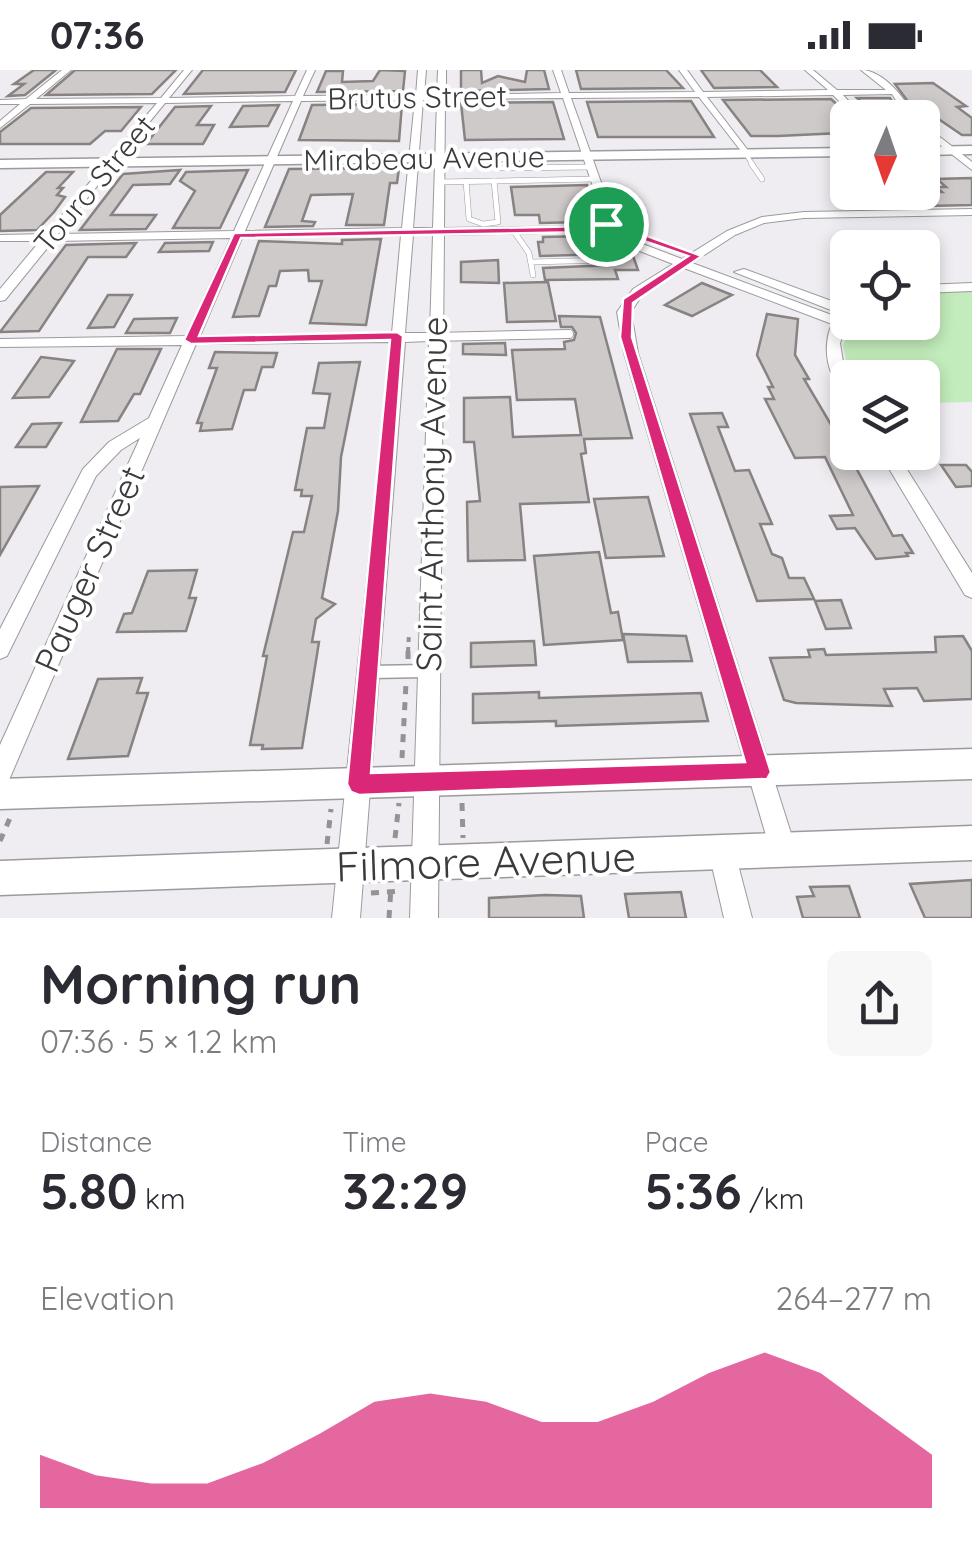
<!DOCTYPE html>
<html lang="en">
<head>
<meta charset="utf-8">
<style>
	:root { --surface:#fff; --page:#f7f7f7; --text:#2b2b33; --muted:#7c7c81; --accent:#db2777 }
	body { margin:0; font-family:Quicksand,sans-serif; background:var(--page); color:var(--text); height:100vh; display:flex; flex-direction:column; font-size:38px; white-space:nowrap }
	* { box-sizing:border-box; margin:0 }
	p { font-size:32px; color:var(--muted) }
	.icon { flex:none; width:55px; height:55px; fill:none; stroke:currentColor; stroke-width:2; stroke-linecap:round; stroke-linejoin:round }
	.map { position:relative; height:848px; overflow:hidden }
	.details { display:flex; flex-direction:column; background:var(--surface); flex:1 }
	.details>* { flex:none }
	.needle { width:65px; rotate:182deg }
	.tools { position:absolute; left:830px; top:30px; display:grid; gap:20px }
	.tools a { display:grid; place-items:center; width:110px; height:110px; border-radius:15px; background:var(--surface); box-shadow:0 5px 15px #0003; font-size:50px }
	.pin { position:absolute; display:grid; place-items:center; width:85px; height:85px; color:#fff; margin:-42px; border:5px solid #fff; border-radius:50%; box-shadow:0 2px 10px #0007 }
	.round { display:grid; place-items:center; flex:none; width:105px; height:105px; border-radius:15px; background:var(--page) }
	.summary { display:flex; align-items:center; justify-content:space-between; height:170px; padding:0 40px }
	h1 { font-size:55px; font-weight:700; line-height:75px }
	.stats { display:grid; grid-template-columns:repeat(3,1fr); gap:15px; height:170px; padding:10px 40px }
	.stats div { display:grid; align-content:center }
	.stats b { font-size:50px; font-weight:700 }
	.stats small { font-size:28px; font-weight:400 }
	.stats p { font-size:28px }
	.chart { height:280px; padding:20px 40px }
	.chart p { display:flex; justify-content:space-between }
	.chart svg { width:100%; height:180px; margin-top:10px; fill:var(--accent); opacity:.7 }
	.status { display:flex; justify-content:space-between; align-items:center; height:70px; padding:0 50px; background:var(--surface); direction:ltr }
	.status svg { height:28px; fill:currentColor }
	.map>svg:first-child { display:block }
	.green { fill:#c2ecbb }
	.building { fill:#cecac9; stroke:#888382; stroke-width:2.5 }
	.lines { fill:none; stroke-linecap:round; stroke-linejoin:round }
	.lane-far3-casing { stroke:#9b9a9d; stroke-width:5 }
	.lane-far2-casing { stroke:#9b9a9d; stroke-width:6 }
	.lane-far1-casing { stroke:#9b9a9d; stroke-width:10 }
	.lane-casing { stroke:#9b9a9d; stroke-width:15 }
	.street-casing { stroke:#9b9a9d; stroke-width:2 }
	.secondary-casing { stroke:#9b9a9d; stroke-width:3 }
	.path-far1 { stroke:#949295; stroke-width:4; stroke-dasharray:5 5; stroke-linecap:butt }
	.path { stroke:#949295; stroke-width:5; stroke-dasharray:8 8; stroke-linecap:butt }
	.lane-far3 { stroke:#fff; stroke-width:4 }
	.lane-far2 { stroke:#fff; stroke-width:5 }
	.lane-far1 { stroke:#fff; stroke-width:8 }
	.lane { stroke:#fff; stroke-width:12 }
	.street { fill:#fff; fill-rule:evenodd }
	.secondary { fill:#fff; fill-rule:evenodd }
	.route { fill:#db2777; stroke:#fff; stroke-width:2.5; fill-rule:evenodd }
	.labels { text-anchor:middle; dominant-baseline:central; stroke-width:8; stroke-linejoin:round; paint-order:stroke }
	.far-street-label { font-size:30px; fill:#3b3a3c; stroke:#fff }
	.street-label { font-size:35px; fill:#3b3a3c; stroke:#fff }
	.near-street-label { font-size:42px; fill:#3b3a3c; stroke:#fff }
</style>
</head>
<body>
<div class="status"><b>07:36</b><svg viewBox="0 0 49 12"><path d="M0 12V9h3v3zM5 12V6h3v6zM10 12V3h3v9zM15 12V0h3v12zM26 1h20v11H26zM47 4h2v5h-2z"/></svg></div>
<div class="map">
<svg width="972" height="848" viewBox="0 0 972 848">
	<rect width="100%" height="100%" fill="#efedf1"/>
	<polygon class="green" points="972,219 972,332 923,333 922,308 850,307 843,276 852,253 922,252 923,222"/>
	<g class="building">
		<polygon points="34,0 56,0 25,25 8,26 24,14 14,14"/>
		<polygon points="75,0 176,0 152,24 46,25"/>
		<polygon points="203,0 296,0 285,22 184,24"/>
		<polygon points="380,0 405,1 403,21 317,22 326,1 343,1 342,12 373,11"/>
		<polygon points="461,0 481,0 482,13 498,6 525,12 527,0 544,0 549,19 461,21"/>
		<polygon points="576,0 666,0 683,18 581,19"/>
		<polygon points="701,0 760,0 777,17 714,18"/>
		<polygon points="933,13 966,36 957,37 972,48 972,65 962,65 937,48 920,48 895,14"/>
		<polygon points="857,28 890,28 902,48 880,48"/>
		<polygon points="831,29 842,39 841,46 848,50 832,51 840,63 778,66 751,66 723,30"/>
		<polygon points="691,31 714,67 598,67 587,32"/>
		<polygon points="553,32 564,69 465,70 461,33"/>
		<polygon points="402,34 399,71 299,70 312,35"/>
		<polygon points="279,35 268,56 230,57 243,36"/>
		<polygon points="211,36 197,55 214,55 203,74 146,74 175,37"/>
		<polygon points="141,37 121,61 105,61 90,74 0,74 0,62 31,38"/>
		<polygon points="399,98 397,113 390,113 384,155 346,155 353,124 311,125 302,151 315,152 313,156 265,157 289,99"/>
		<polygon points="180,100 170,114 133,115 111,145 156,145 146,159 80,160 123,104"/>
		<polygon points="248,100 220,158 173,158 195,121 180,111 186,102"/>
		<polygon points="46,102 73,102 58,118 63,118 57,125 65,127 54,142 37,160 0,161 0,145"/>
		<polygon points="972,108 972,135 927,136 913,122 942,122 936,117 946,117 937,109"/>
		<polygon points="587,115 595,144 582,144 584,152 540,153 539,145 515,145 511,117"/>
		<polygon points="588,166 589,171 607,172 610,183 632,183 638,200 615,200 618,209 545,210 543,198 612,195 614,189 609,184 540,186 538,172 543,172 543,167"/>
		<polygon points="381,169 366,255 310,253 322,211 309,211 308,200 280,201 276,216 269,216 259,246 233,247 259,171 342,174 342,170"/>
		<polygon points="213,172 209,181 159,182 165,173"/>
		<polygon points="136,173 126,187 88,187 39,261 0,262 66,175"/>
		<polygon points="498,190 499,213 461,212 461,192"/>
		<polygon points="548,212 556,251 507,252 504,213"/>
		<polygon points="702,213 732,225 692,246 665,235"/>
		<polygon points="108,225 132,225 114,257 88,258"/>
		<polygon points="767,244 798,249 795,285 809,309 804,309 843,375 848,375 848,383 893,466 902,465 913,483 906,483 908,486 876,489 855,458 837,459 830,446 853,445 825,387 795,388 765,329 774,329 768,317 773,317 757,285"/>
		<polygon points="559,246 600,247 632,368 584,369 586,383 581,384 589,432 520,434 525,490 468,491 467,432 480,431 474,372 464,372 464,328 510,327 513,367 581,365 575,329 517,330 512,280 565,279 564,272 574,270 576,263 572,257 561,257"/>
		<polygon points="177,248 170,263 126,263 134,249"/>
		<polygon points="505,273 506,285 463,284 463,274"/>
		<polygon points="117,279 161,279 140,324 134,324 118,351 81,352"/>
		<polygon points="215,282 277,283 273,297 262,297 255,320 244,320 232,359 200,361 202,353 197,353 217,298 209,298"/>
		<polygon points="41,287 74,291 49,327 13,328"/>
		<polygon points="360,292 341,387 338,441 322,528 335,534 316,549 312,572 319,572 302,678 262,679 263,675 250,675 267,586 263,586 293,462 304,462 312,426 301,426 302,420 295,420 307,358 324,358 330,324 313,323 319,293"/>
		<polygon points="722,343 728,357 718,357 735,401 749,400 772,454 760,454 772,484 782,488 789,508 804,508 814,529 757,531 690,344"/>
		<polygon points="61,353 46,377 16,377 32,354"/>
		<polygon points="941,395 966,395 972,402 972,416 956,417"/>
		<polygon points="39,416 0,485 0,417"/>
		<polygon points="648,427 664,486 606,488 594,429"/>
		<polygon points="599,482 611,543 618,542 623,570 544,575 534,486"/>
		<polygon points="197,500 189,528 196,528 186,561 117,562 124,544 132,543 148,501"/>
		<polygon points="841,530 851,558 826,559 815,531"/>
		<polygon points="623,564 686,566 692,591 628,592"/>
		<polygon points="963,566 972,581 972,629 924,631 917,618 884,619 892,636 796,633 784,630 770,588 810,587 808,580 824,579 826,585 936,582 935,567"/>
		<polygon points="534,571 536,595 471,597 471,573"/>
		<polygon points="142,608 137,623 148,623 128,686 68,689 98,609"/>
		<polygon points="539,622 539,628 701,623 708,651 556,656 556,651 473,653 473,624"/>
		<polygon points="972,810 972,848 925,848 910,814"/>
		<polygon points="849,816 860,848 803,848 797,827 814,826 810,817"/>
		<polygon points="681,822 686,848 629,848 625,824"/>
		<polygon points="545,825 581,826 584,848 489,848 489,828"/>
	</g>
	<g class="lines">
		<defs>
			<polyline id="lane-far3" points="745,83 753,95"/>
			<g id="lane-far2">
				<polyline points="751,93 762,109"/>
				<polyline points="501,98 590,97"/>
				<polyline points="466,111 469,149 483,154 498,152 494,111"/>
				<polyline points="439,112 595,109"/>
				<polyline points="513,160 529,183 533,205"/>
				<polyline points="531,192 608,190"/>
			</g>
			<polyline id="lane-far1" points="433,267 569,264"/>
			<polyline id="lane" points="371,602 426,601"/>
			<g id="street">
				<path d="M62,0H71L36,29L161,28L184,0H192L169,28L295,26L307,0H315L303,26L416,25L418,0H426L424,25H437L438,0H446V25L561,23L553,0H561L569,23L695,22L679,0H687L703,22L828,20L805,0H813L837,20H886L861,0C884,0 906,30 916,48H907L892,24L843,25L856,39L847,46L843,43L847,39L833,25L707,27L750,83L745,86L699,27L571,28L613,146L610,157L603,159L682,189L727,161L762,147L804,142L972,139V145L804,148L764,153L735,165L692,193L837,247L841,244L734,202L744,199L848,237V252L840,273L843,292L849,308L848,322C826,310 822,276 832,254L684,198L642,225L631,242L638,283L796,779L792,788L783,792L774,788L770,779L624,283L617,242L633,219L673,194L591,162L444,165L438,848H410L429,271L405,272L360,848H332L391,272L196,274L9,710L0,714V675L140,368L121,380L96,406L7,586L0,589V559L83,399L109,372L149,348L182,275L0,277V269L186,266L231,168L53,171L5,230L0,231V219L40,171H0V165L46,164L157,33L30,34L0,58V51L20,34H0V30L26,29ZM563,28L603,146L601,153L591,156L444,158L445,29ZM415,30L402,158L245,161L301,31ZM423,30H437L433,158H413ZM293,31L234,161L58,164L165,33ZM401,165L392,263L200,266L242,168ZM413,165H433L430,263H405Z"/>
				<polygon points="922,53 972,92 972,100 922,61"/>
				<polygon points="972,213 972,221 922,223 922,215"/>
				<polygon points="879,382 896,382 972,503 972,528 965,525"/>
				<polygon points="722,770 731,774 735,783 752,848 724,848 709,783 713,774"/>
			</g>
			<g id="secondary">
				<polygon points="972,76 972,84 922,85 922,77"/>
				<polygon points="848,78 848,86 0,98 0,90"/>
				<polygon points="972,679 972,709 0,739 0,709"/>
				<polygon points="972,756 972,790 0,825 0,791"/>
			</g>
		</defs>
		<use href="#lane-far3" class="lane-far3-casing"/>
		<use href="#lane-far2" class="lane-far2-casing"/>
		<use href="#lane-far1" class="lane-far1-casing"/>
		<use href="#lane" class="lane-casing"/>
		<use href="#street" class="street-casing"/>
		<use href="#secondary" class="secondary-casing"/>
		<polyline class="path-far1" points="408,582 409,563"/>
		<g class="path">
			<polyline points="408,589 408,580"/>
			<polyline points="402,688 406,613"/>
			<polyline points="462,733 463,768"/>
			<polyline points="395,768 399,733"/>
			<polyline points="0,771 10,748"/>
			<polyline points="327,774 331,739"/>
			<polyline points="371,823 401,821"/>
			<polyline points="389,848 391,817"/>
		</g>
		<use href="#lane-far3" class="lane-far3"/>
		<use href="#lane-far2" class="lane-far2"/>
		<use href="#lane-far1" class="lane-far1"/>
		<use href="#lane" class="lane"/>
		<use href="#street" class="street"/>
		<use href="#secondary" class="secondary"/>
	</g>
	<path class="route" d="M606,151L702,186L633,233L632,267L771,702L767,709L359,725L351,722L347,714L390,270L191,274L184,270L234,163L591,156ZM606,158L688,186L623,229L620,267L745,692L371,703L403,266L397,262L199,266L241,168L592,162Z"/>
	<g class="labels">
		<g class="far-street-label">
			<text transform="translate(417 27) rotate(-1)">Brutus Street</text>
			<text transform="translate(424 88) rotate(-1)">Mirabeau Avenue</text>
			<text transform="translate(94 114) rotate(-50)">Touro Street</text>
		</g>
		<g class="street-label">
			<text transform="translate(431 424) rotate(-89)">Saint Anthony Avenue</text>
			<text transform="translate(89 499) rotate(-66)">Pauger Street</text>
		</g>
		<g class="near-street-label">
			<text transform="translate(486 791) rotate(-2)">Filmore Avenue</text>
		</g>
	</g>
</svg>
<div class="tools">
<a><svg class="needle" viewBox="-14 -14 28 28"><path d="M0-13l5 13h-10z" fill="#e53935"/><path d="M0 13l5-13h-10z" fill="#7c7c81"/></svg></a>
<a><svg class="icon" aria-label="locate" viewBox="0 0 24 24"><circle cx="12" cy="12" r="6"/><path d="M12 2v4M12 18v4M2 12h4M18 12h4"/></svg></a>
<a><svg class="icon" aria-label="layers" viewBox="0 0 24 24"><path d="M12 4l9 5-9 5-9-5zM3 14l9 5 9-5"/></svg></a>
</div>
<div class="pin" style="left:606px;top:154px;background:#1e9e55"><svg class="icon" aria-label="arrive" viewBox="0 0 24 24"><path d="M6 21V4h12l-3 4 3 4H6"/></svg></div>
</div>
<section class="details">
<div class="summary"><div><h1>Morning run</h1><p>07:36 · 5 × 1.2 km</p></div><a class="round"><svg class="icon" aria-label="share" viewBox="0 0 24 24"><path d="M12 15V3M7 8l5-5 5 5M5 13v7h14v-7"/></svg></a></div>
<div class="stats">
<div><p>Distance</p><b>5.80<small> km</small></b></div>
<div><p>Time</p><b>32:29</b></div>
<div><p>Pace</p><b>5:36<small> /km</small></b></div>
</div>
<div class="chart"><p><span>Elevation</span>264–277 m</p>
<svg viewBox="0 0 160 44" preserveAspectRatio="none"><path d="M0 44V31L10 36L20 38L30 38L40 33L50 26L60 18L70 16L80 18L90 23L100 23L110 18L120 11L130 6L140 11L150 21L160 31V44z"/></svg>
</div>
</section>
</body>
</html>
